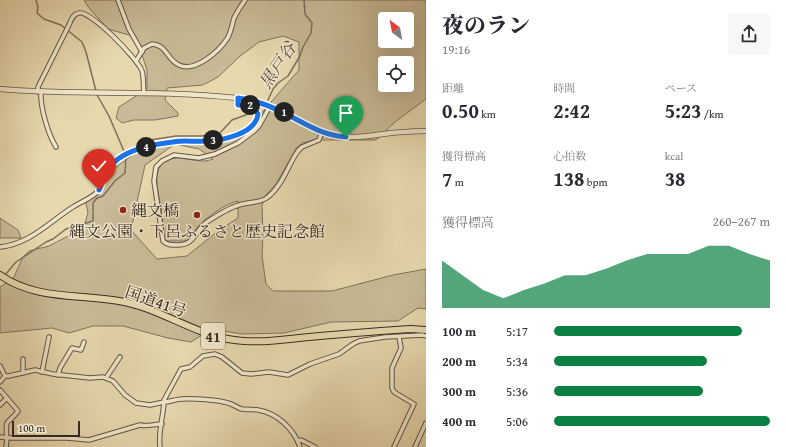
<!DOCTYPE html>
<html lang="ja">
<head>
<meta charset="utf-8">
<style>
	:root { --surface:#fff; --page:#f7f7f7; --text:#2b2b33; --muted:#7c7c81; --accent:#0b8043 }
	body { margin:0; font-family:"Gentium Book Plus","Noto Serif JP",serif; background:var(--page); color:var(--text); height:100vh; display:flex; flex-direction:column; font-size:15px; white-space:nowrap }
	* { box-sizing:border-box; margin:0 }
	p { font-size:13px; color:var(--muted) }
	.icon { flex:none; width:22px; height:22px; fill:none; stroke:currentColor; stroke-width:2; stroke-linecap:round; stroke-linejoin:round }
	.map { position:relative; flex:1; overflow:hidden }
	.drawer { display:flex; flex-direction:column; background:var(--surface); width:360px }
	.drawer>* { flex:none }
	.needle { width:26px; rotate:328deg }
	.tools { position:absolute; left:378px; top:12px; display:grid; gap:8px }
	.tools a { display:grid; place-items:center; width:36px; height:36px; border-radius:4px; background:var(--surface); box-shadow:0 4px 16px #0002; font-size:20px }
	.scale { position:absolute; left:12px; bottom:10px; width:68px; box-sizing:border-box; padding-left:4px; border:2px solid #382b25; border-top:0; font-size:11px; line-height:14px; white-space:nowrap; color:#382b25; -webkit-text-stroke:3px #efe6ca; paint-order:stroke }
	.pin { position:absolute; display:grid; place-items:center; width:34px; height:34px; color:#fff; margin:-41px -17px; border-radius:50% 50% 50% 0; rotate:-45deg; box-shadow:0 0 4px #0007 }
	.pin .icon { rotate:45deg }
	.km { position:absolute; width:20px; height:20px; margin:-10px; border-radius:50%; background:#222; color:#fff; font-size:11px; line-height:20px; text-align:center }
	.round { display:grid; place-items:center; flex:none; width:42px; height:42px; border-radius:4px; background:var(--page) }
	.headline { display:flex; align-items:center; justify-content:space-between; height:68px; padding:0 16px }
	h1 { font-size:22px; font-weight:800; line-height:30px }
	.metrics { display:grid; grid-template-columns:repeat(3,1fr); gap:6px; height:68px; padding:4px 16px }
	.metrics div { display:grid; align-content:center }
	.metrics b { font-size:20px; font-weight:800 }
	.metrics small { font-size:11px; font-weight:400 }
	.metrics p { font-size:11px }
	.chart { height:112px; padding:8px 16px }
	.chart p { display:flex; justify-content:space-between }
	.chart svg { width:100%; height:72px; margin-top:4px; fill:var(--accent); opacity:.7 }
	ul { padding:0 16px; list-style:none; font-size:13px }
	li { display:grid; grid-template-columns:64px 48px 1fr; align-items:center; height:30px }
	li i { height:10px; border-radius:5px; background:var(--accent) }
	main { display:flex; flex:1; min-height:0 }
	.map>svg:first-child { display:block }
	.green { fill:#c9bb97; stroke:#80735e; fill-rule:evenodd }
	.lines { fill:none; stroke-linecap:round; stroke-linejoin:round }
	.stream { stroke:#7e6f5b; stroke-width:1.5 }
	.minor-casing { stroke:#645647; stroke-width:5.5 }
	.tertiary-casing { stroke:#645647; stroke-width:6 }
	.trunk-casing { stroke:#382b25; stroke-width:8 }
	.minor { stroke:#efe6ca; stroke-width:3.5 }
	.tertiary { stroke:#efe6ca; stroke-width:4.5 }
	.trunk { stroke:#e7d8ae; stroke-width:6 }
	.route-casing { stroke:#fff; stroke-width:8 }
	.route { stroke:#1a73e8; stroke-width:5 }
	.poi-dot { fill:#8f2418; stroke:#efe6ca; stroke-width:1.5 }
	.labels { text-anchor:middle; dominant-baseline:central; stroke-width:3; stroke-linejoin:round; paint-order:stroke }
	.shield { fill:#efe6ca; stroke:#6f6356; stroke-width:1 }
	.shield-label { font-size:15px; font-weight:bold; fill:#382b25 }
	.poi-label { font-size:16px; fill:#382b25; stroke:#efe6ca; text-anchor:start }
	.street-label { font-size:16px; fill:#382b25; stroke:#efe6ca }
	.water-label { font-size:17px; font-style:italic; fill:#5b4d40; stroke:#efe6ca }
</style>
</head>
<body>
<main>
<div class="map">
<svg width="426" height="447" viewBox="0 0 426 447">
	<rect width="100%" height="100%" fill="#e7d8ae"/>
	<filter id="stains"><feTurbulence type="fractalNoise" baseFrequency=".005" numOctaves="4"/><feColorMatrix values="0 0 0 0 .2 0 0 0 0 .09 0 0 0 0 .02 0 0 0 .5 -.17"/></filter>
	<radialGradient id="worn" r=".72"><stop offset=".6" stop-color="#630" stop-opacity="0"/><stop offset="1" stop-color="#630" stop-opacity=".3"/></radialGradient>
	<g class="green">
		<path d="M84,0H426V99L395,122L376,140H313L303,143L297,147L276,184L267,194L262,205L263,235L262,256L266,284L273,291H332L393,275L426,269V309L418,308L398,321L331,322L284,333L242,334L211,329L191,342L168,338L123,326H93L69,333L52,328L0,333V287L13,279L23,257L29,251L49,246L76,232L85,223L88,213L85,199L94,193L109,172L137,152L157,143L226,136L251,125L299,70V42L283,36L259,42L239,57L218,77L203,85L167,88L165,100L178,113V116L155,120H134L122,123L116,118L119,107L147,89V70L136,37L108,29L89,8ZM385,19H407V41H385ZM385,63H407V85H385ZM175,144L199,149L213,159C201,164 190,158 177,158C148,160 158,190 161,208C162,218 163,228 164,239L167,241H188C192,237 193,232 197,228C205,218 226,203 238,201V218L218,231L187,256L157,259L131,230L145,165Z"/>
		<polygon points="0,218 18,230 21,238 0,238"/>
	</g>
	<g class="lines">
		<g class="stream">
			<polyline points="36,0 38,7 37,13 44,19 61,25 82,42 86,52 96,91"/>
			<polyline points="268,100 273,89 278,83 288,76 300,56 303,47 311,33 312,23 305,14 304,0"/>
			<polyline points="124,152 150,140 176,136 202,136 220,133 232,120 251,113"/>
			<polyline points="5,275 16,262 46,242 53,239 66,229 93,221 93,203 97,198 103,196 115,181 125,173 126,156 109,116 97,95"/>
		</g>
		<defs>
			<g id="minor">
				<polyline points="118,0 129,29 142,52"/>
				<path d="M136,61L144,48L152,44C167,45 167,60 179,65C195,73 219,51 227,39C231,33 232,25 234,18C237,12 241,6 245,0"/>
				<path d="M38,92V87L69,25C71,20 73,14 79,13C90,10 138,59 142,71C144,77 143,86 144,93"/>
				<path d="M41,92C40,107 48,134 56,147"/>
				<path d="M270,106L259,126L254,131L238,143L215,154L199,158L174,155L162,161L156,167L154,181L163,241C167,245 171,245 177,245C196,245 194,231 207,222C216,216 228,208 239,205C249,202 261,203 268,197C283,185 288,165 298,151L302,147L319,140L322,132"/>
				<path d="M0,247C30,244 49,222 73,207C82,201 93,198 99,190C101,187 102,182 104,179C112,163 117,157 134,151C147,146 161,143 175,141C185,140 195,142 205,141C222,140 256,134 258,114L253,106L238,105V98"/>
				<polyline points="0,366 5,376"/>
				<polyline points="42,372 49,337"/>
				<polyline points="23,373 23,359"/>
				<polyline points="58,375 60,368 72,348 81,350 84,342"/>
				<path d="M5,376H9L35,370L53,374L90,378L103,377L113,381L125,395L136,403L150,405L164,402C163,418 158,432 160,447"/>
				<polyline points="106,378 120,357"/>
				<polyline points="0,382 5,376"/>
				<path d="M0,390L18,411C16,415 10,419 7,423C5,428 8,439 6,447"/>
				<polyline points="0,405 7,398"/>
				<path d="M0,437L11,438H67L89,440L140,425C147,427 154,424 162,424"/>
				<polyline points="298,441 301,440 315,447"/>
				<path d="M300,447C294,429 277,413 258,410C253,409 248,410 242,409C237,408 233,404 228,403C219,400 192,398 182,399C176,399 170,402 164,402V400L181,369L190,367L203,356L215,354L222,357L242,373L251,374L269,372L288,375L310,364L339,354L353,344L359,341L385,337L422,335L426,336"/>
				<polyline points="394,447 414,404 394,392 392,388 392,368 401,348 399,337"/>
				<polyline points="415,447 426,423"/>
			</g>
			<path id="tertiary" d="M0,89C79,96 158,89 237,98C258,100 276,108 294,118C304,124 315,131 326,134C347,140 368,136 390,133C402,132 414,131 426,131"/>
			<path id="trunk" d="M0,275C35,300 79,294 119,301C157,307 190,332 228,339C254,344 282,340 309,337C343,334 377,331 411,329L426,330"/>
		</defs>
		<use href="#minor" class="minor-casing"/>
		<use href="#tertiary" class="tertiary-casing"/>
		<use href="#trunk" class="trunk-casing"/>
		<use href="#minor" class="minor"/>
		<use href="#tertiary" class="tertiary"/>
		<use href="#trunk" class="trunk"/>
	</g>
	<g class="lines">
		<defs>
			<path id="route" d="M99,190C104,179 108,166 118,159C133,148 155,144 173,142C184,140 194,142 204,141C221,141 256,134 258,114L253,106L238,105V98C254,100 268,105 282,112C305,123 320,135 346,137"/>
		</defs>
		<use href="#route" class="route-casing"/>
		<use href="#route" class="route"/>
	</g>
	<g class="poi-dot">
		<circle cx="123" cy="210" r="4"/>
		<circle cx="197" cy="215" r="4"/>
	</g>
	<g class="labels">
		<rect class="shield" x="201" y="323" width="24" height="26" rx="3"/>
		<g class="shield-label">
			<text x="213" y="336">41</text>
		</g>
		<g class="poi-label">
			<text x="131" y="210">縄文橋</text>
			<text x="197" y="231" text-anchor="middle">縄文公園・下呂ふるさと歴史記念館</text>
		</g>
		<g class="street-label">
			<text transform="translate(156 301) rotate(19)">国道41号</text>
		</g>
		<g class="water-label">
			<text transform="translate(277 65) rotate(-56)">黒戸谷</text>
		</g>
	</g>
	<rect width="100%" height="100%" filter="url(#stains)"/>
	<rect width="100%" height="100%" fill="url(#worn)"/>
</svg>
<div class="tools">
<a><svg class="needle" viewBox="-14 -14 28 28"><path d="M0-13l5 13h-10z" fill="#e53935"/><path d="M0 13l5-13h-10z" fill="#7c7c81"/></svg></a>
<a><svg class="icon" aria-label="locate" viewBox="0 0 24 24"><circle cx="12" cy="12" r="6"/><path d="M12 2v4M12 18v4M2 12h4M18 12h4"/></svg></a>
</div>
<div class="scale">100 m</div>
<div class="pin" style="left:346px;top:137px;background:#1e9e55"><svg class="icon" aria-label="arrive" viewBox="0 0 24 24"><path d="M6 21V4h12l-3 4 3 4H6"/></svg></div>
<div class="pin" style="left:99px;top:190px;background:#d93025"><svg class="icon" aria-label="check" viewBox="0 0 24 24"><path d="M5 12l5 5 9-10"/></svg></div>
<b class="km" style="left:284px;top:112px">1</b>
<b class="km" style="left:250px;top:105px">2</b>
<b class="km" style="left:213px;top:140px">3</b>
<b class="km" style="left:146px;top:147px">4</b>
</div>
<section class="drawer">
<div class="headline"><div><h1>夜のラン</h1><p>19:16</p></div><a class="round"><svg class="icon" aria-label="share" viewBox="0 0 24 24"><path d="M12 15V3M7 8l5-5 5 5M5 13v7h14v-7"/></svg></a></div>
<div class="metrics">
<div><p>距離</p><b>0.50<small> km</small></b></div>
<div><p>時間</p><b>2:42</b></div>
<div><p>ペース</p><b>5:23<small> /km</small></b></div>
</div>
<div class="metrics">
<div><p>獲得標高</p><b>7<small> m</small></b></div>
<div><p>心拍数</p><b>138<small> bpm</small></b></div>
<div><p>kcal</p><b>38</b></div>
</div>
<div class="chart"><p><span>獲得標高</span>260–267 m</p>
<svg viewBox="0 0 160 44" preserveAspectRatio="none"><path d="M0 44V15L10 24L20 33L30 38L40 33L50 29L60 24L70 24L80 20L90 15L100 11L110 11L120 11L130 6L140 6L150 11L160 15V44z"/></svg>
</div>
<ul>
<li><b>100 m</b>5:17<i style="width:87%"></i></li>
<li><b>200 m</b>5:34<i style="width:71%"></i></li>
<li><b>300 m</b>5:36<i style="width:69%"></i></li>
<li><b>400 m</b>5:06<i style="width:100%"></i></li>
</ul>
</section>
</main>
</body>
</html>
